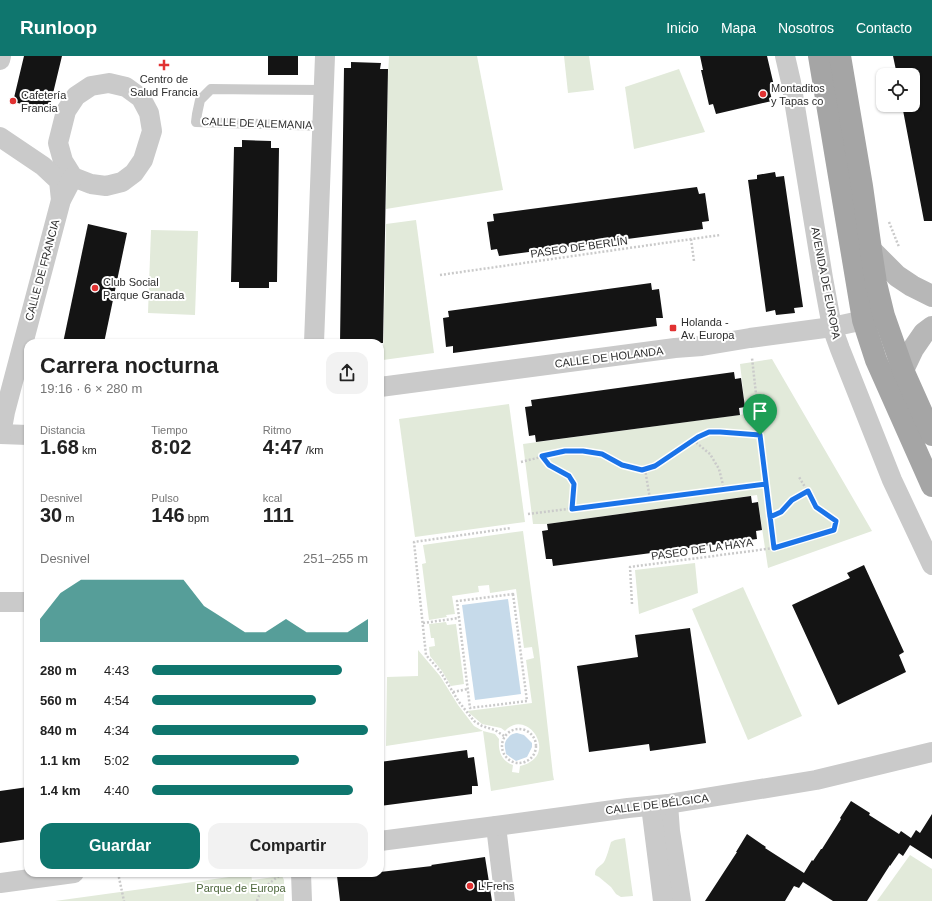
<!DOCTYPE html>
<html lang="es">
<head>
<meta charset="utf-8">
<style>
	:root { --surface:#fff; --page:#f2f2f2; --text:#222; --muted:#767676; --accent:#0f766e }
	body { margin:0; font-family:Helvetica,sans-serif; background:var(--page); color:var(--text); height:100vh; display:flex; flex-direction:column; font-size:15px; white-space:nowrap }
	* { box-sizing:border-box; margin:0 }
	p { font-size:13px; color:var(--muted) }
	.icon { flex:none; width:22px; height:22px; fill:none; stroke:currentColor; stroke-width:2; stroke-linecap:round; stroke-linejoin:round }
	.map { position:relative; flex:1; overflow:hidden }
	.sheet { position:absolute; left:24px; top:283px; width:360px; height:538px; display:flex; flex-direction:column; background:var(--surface); border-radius:12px; box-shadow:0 1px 3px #0004 }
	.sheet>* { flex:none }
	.buttons { position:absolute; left:876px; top:12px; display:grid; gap:8px }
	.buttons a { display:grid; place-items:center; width:44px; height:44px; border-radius:8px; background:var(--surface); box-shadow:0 1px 3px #0004; font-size:20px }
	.pin { position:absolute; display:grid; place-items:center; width:34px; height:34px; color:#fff; margin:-41px -17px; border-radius:50% 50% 50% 0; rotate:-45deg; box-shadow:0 0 4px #0007 }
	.pin .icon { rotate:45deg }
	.round { display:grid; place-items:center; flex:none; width:42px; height:42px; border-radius:12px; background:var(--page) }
	.headline { display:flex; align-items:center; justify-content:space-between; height:68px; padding:0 16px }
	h1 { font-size:22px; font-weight:800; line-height:30px }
	.stats { display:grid; grid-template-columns:repeat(3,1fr); gap:6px; height:68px; padding:4px 16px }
	.stats div { display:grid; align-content:center }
	.stats b { font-size:20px; font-weight:800 }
	.stats small { font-size:11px; font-weight:400 }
	.stats p { font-size:11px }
	.chart { height:112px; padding:8px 16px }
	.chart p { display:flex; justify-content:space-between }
	.chart svg { width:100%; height:72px; margin-top:4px; fill:var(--accent); opacity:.7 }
	.primary-button { display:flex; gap:8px; margin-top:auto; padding:8px 16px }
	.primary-button a { flex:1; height:46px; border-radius:12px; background:var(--accent); color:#fff; font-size:16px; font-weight:800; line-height:46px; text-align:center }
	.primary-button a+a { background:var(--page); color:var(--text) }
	ul { padding:0 16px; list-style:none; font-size:13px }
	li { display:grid; grid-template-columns:64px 48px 1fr; align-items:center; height:30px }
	li i { height:10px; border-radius:5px; background:var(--accent) }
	header { display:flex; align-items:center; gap:24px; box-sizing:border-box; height:56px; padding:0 20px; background:var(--accent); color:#fff }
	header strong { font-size:19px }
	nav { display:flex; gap:22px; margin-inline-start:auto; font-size:14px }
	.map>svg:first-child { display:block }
	.green { fill:#e2eada }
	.water { fill:#c6daea }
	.building { fill:#141414 }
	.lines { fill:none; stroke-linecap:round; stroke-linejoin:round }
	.path { stroke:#cacaca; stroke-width:2.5; stroke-dasharray:2 2; stroke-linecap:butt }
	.lane { stroke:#cacaca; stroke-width:10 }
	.street { stroke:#cacaca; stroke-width:20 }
	.secondary { stroke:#b7b7b7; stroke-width:22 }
	.primary { stroke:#a5a5a5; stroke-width:22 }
	.route-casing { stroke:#fff; stroke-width:8 }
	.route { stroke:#1a73e8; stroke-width:5 }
	.poi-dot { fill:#e13232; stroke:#fff; stroke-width:1.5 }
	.labels { text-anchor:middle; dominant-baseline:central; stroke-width:4; stroke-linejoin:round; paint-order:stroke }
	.poi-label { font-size:11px; fill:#2d2d2d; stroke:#fff; text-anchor:start }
	.street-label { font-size:11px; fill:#2d2d2d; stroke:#fff }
	.park-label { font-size:11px; fill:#4d673b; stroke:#fff }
</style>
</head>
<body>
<header>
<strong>Runloop</strong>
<nav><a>Inicio</a><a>Mapa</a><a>Nosotros</a><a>Contacto</a></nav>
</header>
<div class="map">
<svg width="932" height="845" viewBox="0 0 932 845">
	<rect width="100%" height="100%" fill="#fff"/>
	<g class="green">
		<polygon points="389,0 477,0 503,134 386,153 388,22"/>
		<polygon points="564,0 589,0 594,34 568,37"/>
		<polygon points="679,13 705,76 634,93 625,31"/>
		<polygon points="416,164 434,297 383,304 386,168"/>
		<polygon points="151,174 198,175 195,259 148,257"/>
		<polygon points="772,303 872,475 768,512 757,439 547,468 533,468 523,388 746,358 740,308"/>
		<polygon points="509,348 525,466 415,481 399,363"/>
		<path d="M523,475L539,594L553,719L554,724L491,735L483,675L386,690L387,621L418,620V594L440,620L458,649L474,670L483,675L495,678L499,683C498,695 501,705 513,709L512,716L519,717L520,710C561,701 527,650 505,675L501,672L482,668L467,655L532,647L526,604L534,602L532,591L524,592L516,533L490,537L489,529L478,530L479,536L452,540L455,558L446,559L447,561L429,564L422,508L426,507L423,489Z"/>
		<polygon points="695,507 698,537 639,558 635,514"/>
		<polygon points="743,531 802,660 748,684 692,553"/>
		<polygon points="446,566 447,569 456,568 464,628 451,630 442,615 430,600 429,591 435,590 434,582 431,582 429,568"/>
		<path d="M625,782L633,840L621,841L616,838L611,831L599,821L595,819C595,811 600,811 604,806C607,801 609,792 611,786L615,784Z"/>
		<polygon points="910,799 932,813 932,845 877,845"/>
		<polygon points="251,818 252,824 282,820 284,824 284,845 55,845"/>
	</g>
	<g class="water">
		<polygon points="508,543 521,638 475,644 462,549"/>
		<path d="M517,677L524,679L532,687V691L527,701L516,705L506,698C505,691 503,687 508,682C511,678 512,678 517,677Z"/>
	</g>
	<g class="building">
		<polygon points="24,0 62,0 49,54 41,52 39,57 20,52 22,48 13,46"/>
		<rect x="268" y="0" width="30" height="19"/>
		<polygon points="700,0 767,0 775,34 770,35 772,45 716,58 713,48 709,49 701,14 703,14"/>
		<polygon points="893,0 932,0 932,165 924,165 902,49 913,49 913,19 897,19"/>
		<polygon points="351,6 381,7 380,13 388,13 383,287 340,287 344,12 351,12"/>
		<polygon points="242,84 271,85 271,92 279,92 277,226 269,226 269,232 239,232 239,226 231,226 234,91 242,91"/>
		<polygon points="775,116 776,121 784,120 803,251 794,252 795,257 776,259 775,254 766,256 748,124 757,123 757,119"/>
		<polygon points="697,131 699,138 705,137 709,165 702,166 703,173 499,200 497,193 491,194 487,166 494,165 493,158"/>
		<polygon points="88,168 127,177 104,287 63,287"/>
		<polygon points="651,227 652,234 659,233 663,262 656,262 657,270 453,297 453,290 446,291 443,262 449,261 448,255"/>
		<polygon points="734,316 735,323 741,322 745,351 739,352 740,359 536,386 535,379 529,380 525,351 532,350 531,344"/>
		<polygon points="751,440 752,447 758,446 762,474 756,475 757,483 553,510 552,503 546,503 542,475 548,474 547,468"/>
		<polygon points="864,509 904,596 899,599 906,616 838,649 792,549 850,522 847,517"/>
		<polygon points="690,572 706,687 650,695 649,688 589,696 577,610 638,601 635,579"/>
		<polygon points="467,694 468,702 474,701 478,730 472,730 472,738 380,750 380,706"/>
		<polygon points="28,731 28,783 0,787 0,735"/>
		<polygon points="851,745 870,757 869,759 899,778 901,775 911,782 916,774 920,777 932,758 932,803 910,789 903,800 899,797 890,810 890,809 867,845 833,845 803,826 799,832 794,830 785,845 705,845 737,796 736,796 747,778 766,791 765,792 804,817 812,804 813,805 821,793 822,793 841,763 840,762"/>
		<polygon points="485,801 492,845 340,845 337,820 365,817 380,817 380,816 432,810 431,809"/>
	</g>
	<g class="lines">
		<g class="path">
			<polyline points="889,166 899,191"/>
			<polyline points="691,183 694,205"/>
			<polyline points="440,219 720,179"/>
			<polyline points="693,384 710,398 719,413 724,433"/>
			<polyline points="542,400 549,409 569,420 574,428 572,452"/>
			<polyline points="521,406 565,395 583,395 602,398 622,409 642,414 655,411 698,381 709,377 720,376 760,379"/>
			<polyline points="645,413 650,443"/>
			<polyline points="528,458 766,428 752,302"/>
			<polyline points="770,461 781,455 792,444 808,435"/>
			<polyline points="774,492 834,474 836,465 817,451 799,421"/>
			<polygon points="513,538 527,645 470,652 457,545"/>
			<polyline points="632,548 630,511 774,492 766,428"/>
			<polyline points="423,567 459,562"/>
			<polyline points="453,636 468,633"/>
			<circle cx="519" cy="690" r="17"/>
			<polyline points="504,680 495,674 482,670 474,665 459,646 440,615 426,599 414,486 511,472"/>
			<polyline points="118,817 124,845"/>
			<path d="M257,845C261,832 271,826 282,818"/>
		</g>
		<polyline class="lane" points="322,70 196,66 197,58 200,44 211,33 323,34"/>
		<g class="street">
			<polyline points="785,0 791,26 823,222 832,271 840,293 892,424 932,509"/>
			<polyline points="0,4 1,0"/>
			<polygon points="109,27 126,31 141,42 149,57 152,75 143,104 134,117 122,126 106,130 91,128 73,121 63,105 58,87 66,55 76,40 91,30"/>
			<polyline points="0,81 43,110 59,125 61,144"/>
			<polyline points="314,287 325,0"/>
			<polyline points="380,331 675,292 702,290 750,282 832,271 878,261"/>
			<polyline points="0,378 28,379"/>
			<polyline points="1,378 5,356 61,144 73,121"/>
			<polyline points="0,546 28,546"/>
			<polyline points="668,748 670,775 681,845"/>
			<polyline points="651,750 663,845"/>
			<polyline points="496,770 505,845"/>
			<polyline points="380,785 496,770 628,752 668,748 816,724 932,696"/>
			<polyline points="301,817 302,845"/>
			<polyline points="0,827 74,817"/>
		</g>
		<g class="secondary">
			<polyline points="871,194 897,220 912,230 932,240"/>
			<polyline points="903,314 913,293 924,277 932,271"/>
		</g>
		<g class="primary">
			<polyline points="819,0 863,264 876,304 932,430"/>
			<polyline points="840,0 862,130 871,194 876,227 884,260 903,314 932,379"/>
		</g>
	</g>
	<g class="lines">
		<defs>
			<polyline id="route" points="760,379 720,376 709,376 698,381 655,410 642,414 622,409 602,398 583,395 565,395 542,400 549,409 569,420 574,428 572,453 766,428 770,461 781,456 792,444 808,435 816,451 836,465 834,474 774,492 760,379"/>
		</defs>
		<use href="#route" class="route-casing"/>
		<use href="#route" class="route"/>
	</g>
	<g class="poi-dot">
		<path d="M162 3h4v4h4v4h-4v4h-4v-4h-4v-4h4z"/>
		<circle cx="763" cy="38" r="4"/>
		<circle cx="13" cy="45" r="4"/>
		<circle cx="95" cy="232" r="4"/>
		<rect x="669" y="268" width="8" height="8" rx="2"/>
		<circle cx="470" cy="830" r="4"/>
	</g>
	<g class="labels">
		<g class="poi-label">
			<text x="164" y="23" text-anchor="middle">Centro de<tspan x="164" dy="13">Salud Francia</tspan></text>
			<text x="771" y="32">Montaditos<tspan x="771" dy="13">y Tapas co</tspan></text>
			<text x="21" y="39">Cafetería<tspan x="21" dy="13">Francia</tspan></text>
			<text x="103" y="226">Club Social<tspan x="103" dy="13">Parque Granada</tspan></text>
			<text x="681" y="266">Holanda -<tspan x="681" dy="13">Av. Europa</tspan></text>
			<text x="478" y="830">L'Frehs</text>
		</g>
		<g class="street-label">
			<text transform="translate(257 67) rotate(2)">CALLE DE ALEMANIA</text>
			<text transform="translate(579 191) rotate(-8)">PASEO DE BERLÍN</text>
			<text transform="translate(42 214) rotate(-75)">CALLE DE FRANCIA</text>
			<text transform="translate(826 227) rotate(79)">AVENIDA DE EUROPA</text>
			<text transform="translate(609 301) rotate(-7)">CALLE DE HOLANDA</text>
			<text transform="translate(702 493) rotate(-8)">PASEO DE LA HAYA</text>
			<text transform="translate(657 748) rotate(-7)">CALLE DE BÉLGICA</text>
		</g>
		<g class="park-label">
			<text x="241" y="832">Parque de Europa</text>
		</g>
	</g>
</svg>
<div class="buttons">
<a><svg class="icon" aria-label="locate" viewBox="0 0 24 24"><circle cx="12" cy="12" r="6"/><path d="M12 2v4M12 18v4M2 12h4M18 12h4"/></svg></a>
</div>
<div class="pin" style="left:760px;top:379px;background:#1e9e55"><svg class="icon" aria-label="arrive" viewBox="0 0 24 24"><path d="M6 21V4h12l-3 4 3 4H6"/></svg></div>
<section class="sheet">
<div class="headline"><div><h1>Carrera nocturna</h1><p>19:16 · 6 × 280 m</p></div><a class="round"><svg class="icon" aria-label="share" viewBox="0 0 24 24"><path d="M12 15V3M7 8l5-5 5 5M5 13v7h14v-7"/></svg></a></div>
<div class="stats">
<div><p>Distancia</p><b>1.68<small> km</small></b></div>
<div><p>Tiempo</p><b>8:02</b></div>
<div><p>Ritmo</p><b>4:47<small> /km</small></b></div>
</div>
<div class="stats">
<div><p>Desnivel</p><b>30<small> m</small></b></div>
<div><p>Pulso</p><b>146<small> bpm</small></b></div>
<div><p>kcal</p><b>111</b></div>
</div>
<div class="chart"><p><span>Desnivel</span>251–255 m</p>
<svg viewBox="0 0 160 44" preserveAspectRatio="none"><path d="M0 44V30L10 14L20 6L30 6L40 6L50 6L60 6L70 6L80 22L90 30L100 38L110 38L120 30L130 38L140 38L150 38L160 30V44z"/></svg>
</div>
<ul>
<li><b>280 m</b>4:43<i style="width:88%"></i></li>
<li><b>560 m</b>4:54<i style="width:76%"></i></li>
<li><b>840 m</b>4:34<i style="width:100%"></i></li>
<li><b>1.1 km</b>5:02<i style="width:68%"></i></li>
<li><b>1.4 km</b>4:40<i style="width:93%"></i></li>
</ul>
<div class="primary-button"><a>Guardar</a><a>Compartir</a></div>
</section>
</div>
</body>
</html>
